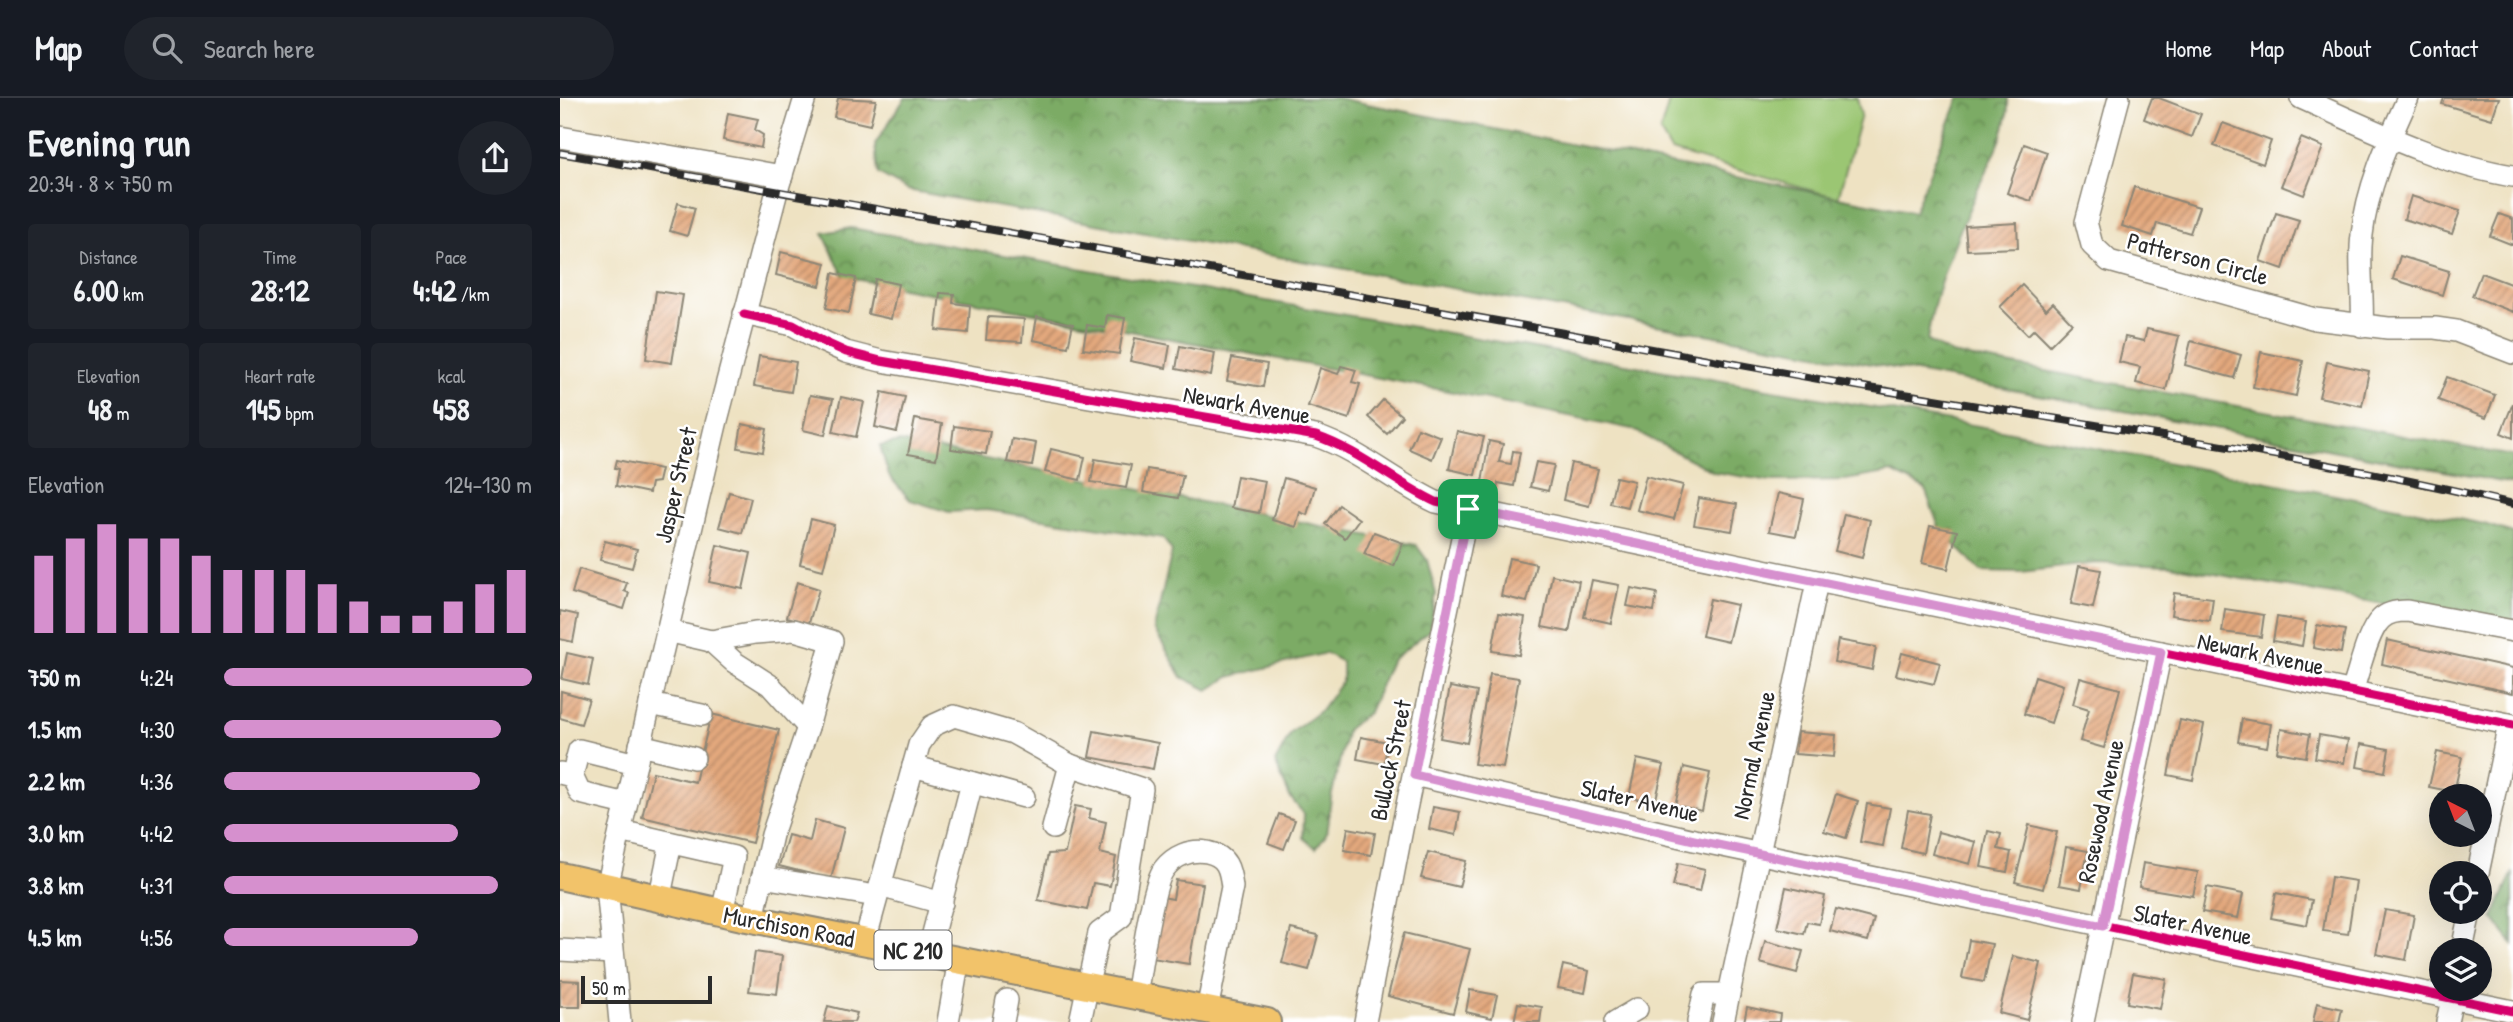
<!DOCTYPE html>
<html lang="en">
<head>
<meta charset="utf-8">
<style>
	:root { --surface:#171b24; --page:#20242c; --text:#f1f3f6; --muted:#9ea1a6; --line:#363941; --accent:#d690ce }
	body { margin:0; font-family:"Patrick Hand",sans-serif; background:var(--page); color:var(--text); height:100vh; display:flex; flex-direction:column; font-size:26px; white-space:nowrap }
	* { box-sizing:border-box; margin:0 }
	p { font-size:23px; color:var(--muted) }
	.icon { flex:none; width:38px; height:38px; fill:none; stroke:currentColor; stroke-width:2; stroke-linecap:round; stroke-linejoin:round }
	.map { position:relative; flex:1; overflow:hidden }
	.sheet { display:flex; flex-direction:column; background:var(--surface); width:560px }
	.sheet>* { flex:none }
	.needle { width:46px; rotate:318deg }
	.buttons { position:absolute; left:1869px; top:686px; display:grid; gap:14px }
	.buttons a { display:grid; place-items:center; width:63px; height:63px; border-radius:50%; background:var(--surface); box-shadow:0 7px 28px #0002; font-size:35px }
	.scale { position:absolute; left:21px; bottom:18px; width:131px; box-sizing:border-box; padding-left:7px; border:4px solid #2b2b2b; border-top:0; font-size:19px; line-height:24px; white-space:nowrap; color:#2b2b2b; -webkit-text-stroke:5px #fff; paint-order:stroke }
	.pin { position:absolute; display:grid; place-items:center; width:60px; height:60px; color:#fff; margin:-30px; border-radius:14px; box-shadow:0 4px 10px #0006 }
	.round { display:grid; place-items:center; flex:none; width:74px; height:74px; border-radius:37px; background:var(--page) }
	.overview { display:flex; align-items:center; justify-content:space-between; height:119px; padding:0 28px }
	h1 { font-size:38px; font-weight:700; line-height:52px }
	.figures { display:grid; grid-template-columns:repeat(3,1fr); gap:10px; height:119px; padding:7px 28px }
	.figures div { display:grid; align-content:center; border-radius:7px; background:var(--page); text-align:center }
	.figures b { font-size:30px; font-weight:700 }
	.figures small { font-size:19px; font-weight:400 }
	.figures p { font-size:19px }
	.chart { height:196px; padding:14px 28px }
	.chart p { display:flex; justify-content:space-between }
	.chart svg { width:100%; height:126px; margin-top:7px; stroke:var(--accent); stroke-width:6 }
	ul { padding:0 28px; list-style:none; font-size:23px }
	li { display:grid; grid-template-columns:112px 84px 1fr; align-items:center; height:52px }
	li i { height:18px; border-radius:9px; background:var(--accent) }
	header { display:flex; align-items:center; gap:42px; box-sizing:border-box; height:98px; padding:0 35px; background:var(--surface); border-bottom:2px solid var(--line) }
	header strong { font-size:33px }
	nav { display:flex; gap:38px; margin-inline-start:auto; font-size:24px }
	.search { width:490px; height:63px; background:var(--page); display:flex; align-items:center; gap:18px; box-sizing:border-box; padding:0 24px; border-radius:38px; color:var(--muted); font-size:26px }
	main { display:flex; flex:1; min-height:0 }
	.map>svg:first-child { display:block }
	.grass { fill:#9bc673; stroke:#63784f; stroke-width:2 }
	.forest { fill:url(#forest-crowns); stroke:#546b48; stroke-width:2 }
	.building { fill:url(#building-hatch) }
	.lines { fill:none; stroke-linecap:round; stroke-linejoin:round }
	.minor-casing { stroke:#8c8676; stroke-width:24 }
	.major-casing { stroke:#8c8676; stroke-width:30 }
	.minor { stroke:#fff; stroke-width:21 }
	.major { stroke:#f2c36a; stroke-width:26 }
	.rail-casing { stroke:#2b2b2b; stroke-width:8 }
	.rail { stroke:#fff; stroke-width:5; stroke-dasharray:16; stroke-linecap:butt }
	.cycleway-casing { stroke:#fff; stroke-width:13 }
	.cycleway { stroke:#d6006c; stroke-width:9 }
	.route-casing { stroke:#fff; stroke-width:14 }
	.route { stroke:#d690ce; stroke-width:9 }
	.labels { text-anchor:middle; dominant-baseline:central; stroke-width:5; stroke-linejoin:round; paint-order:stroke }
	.shield { fill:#fff; stroke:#6b6b6b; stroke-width:2 }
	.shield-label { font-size:23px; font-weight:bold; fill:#2b2b2b }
	.street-label { font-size:24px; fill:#2b2b2b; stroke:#fff }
</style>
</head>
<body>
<header>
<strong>Map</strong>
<div class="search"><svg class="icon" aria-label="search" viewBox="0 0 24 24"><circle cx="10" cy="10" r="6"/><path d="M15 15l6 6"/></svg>Search here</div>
<nav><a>Home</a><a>Map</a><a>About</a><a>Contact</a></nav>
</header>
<main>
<section class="sheet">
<div class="overview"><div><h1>Evening run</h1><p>20:34 · 8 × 750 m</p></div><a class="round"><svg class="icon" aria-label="share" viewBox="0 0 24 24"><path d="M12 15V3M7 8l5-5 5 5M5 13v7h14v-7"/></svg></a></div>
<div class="figures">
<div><p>Distance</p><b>6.00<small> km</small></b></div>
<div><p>Time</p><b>28:12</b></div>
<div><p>Pace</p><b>4:42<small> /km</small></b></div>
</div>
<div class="figures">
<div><p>Elevation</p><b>48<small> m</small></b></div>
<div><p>Heart rate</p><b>145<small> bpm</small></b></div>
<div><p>kcal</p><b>458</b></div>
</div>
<div class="chart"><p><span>Elevation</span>124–130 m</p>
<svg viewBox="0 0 160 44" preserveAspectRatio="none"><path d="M5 44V17M15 44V11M25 44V6M35 44V11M45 44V11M55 44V17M65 44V22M75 44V22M85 44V22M95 44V27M105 44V33M115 44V38M125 44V38M135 44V33M145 44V27M155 44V22"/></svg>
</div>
<ul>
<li><b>750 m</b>4:24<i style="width:100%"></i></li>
<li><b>1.5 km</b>4:30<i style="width:90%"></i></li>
<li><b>2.2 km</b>4:36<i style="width:83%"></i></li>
<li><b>3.0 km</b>4:42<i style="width:76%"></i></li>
<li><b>3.8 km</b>4:31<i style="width:89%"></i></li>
<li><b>4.5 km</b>4:56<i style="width:63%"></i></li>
</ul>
</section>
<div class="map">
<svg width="1953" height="924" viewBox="0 0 1953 924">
	<defs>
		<pattern id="forest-crowns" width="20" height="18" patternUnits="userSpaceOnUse" patternTransform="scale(1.75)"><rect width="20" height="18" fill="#7cab65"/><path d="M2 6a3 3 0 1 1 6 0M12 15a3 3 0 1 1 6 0" fill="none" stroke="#668b53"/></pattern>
		<pattern id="building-hatch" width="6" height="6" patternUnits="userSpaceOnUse" patternTransform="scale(1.75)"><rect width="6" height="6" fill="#e3a87d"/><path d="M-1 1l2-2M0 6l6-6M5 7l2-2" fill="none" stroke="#b88967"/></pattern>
	</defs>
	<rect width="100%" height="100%" fill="#fff"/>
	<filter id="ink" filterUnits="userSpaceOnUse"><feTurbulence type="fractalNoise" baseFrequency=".0143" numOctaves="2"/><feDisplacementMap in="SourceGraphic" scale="14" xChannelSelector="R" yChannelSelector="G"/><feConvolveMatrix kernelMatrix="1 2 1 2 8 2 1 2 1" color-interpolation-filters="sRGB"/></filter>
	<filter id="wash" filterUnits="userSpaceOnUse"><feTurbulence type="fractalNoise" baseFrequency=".00686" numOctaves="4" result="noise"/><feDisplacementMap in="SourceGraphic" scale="28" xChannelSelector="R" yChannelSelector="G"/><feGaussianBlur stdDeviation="1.57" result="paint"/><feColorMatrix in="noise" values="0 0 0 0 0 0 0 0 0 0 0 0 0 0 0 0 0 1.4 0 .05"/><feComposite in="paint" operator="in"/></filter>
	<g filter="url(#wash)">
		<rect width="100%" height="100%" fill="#eee2c2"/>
		<polygon class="grass" points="1110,0 1297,0 1301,17 1278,100 1111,53 1100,34"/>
		<g class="forest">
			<path d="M345,0H777L1354,114L1399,0H1448C1450,31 1431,62 1418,90C1397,139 1374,190 1367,243L1392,256L1953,358V386L1345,272L347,92L318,76L315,46Z"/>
			<polygon points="291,130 1441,332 1924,426 1953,435 1953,529 1610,468 1537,465 1461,474 1421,473 1380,432 1365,391 1332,374 1285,382 1211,383 1154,374 1072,331 888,293 284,179 263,135"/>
			<polygon points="341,344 856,447 867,462 876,496 870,532 831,563 809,614 787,631 771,700 766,736 756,750 743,740 744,716 730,699 715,664 731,635 761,612 782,583 782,564 766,555 669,579 648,592 622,579 594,531 612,453 603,440 427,412 389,414 350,402 329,378 320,348"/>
			<polygon points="1953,774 1953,846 1933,820"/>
		</g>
		<g id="blocks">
			<g class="building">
				<polygon points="278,0 316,2 310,27 274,19"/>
				<polygon points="1592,0 1599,0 1641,16 1632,39 1584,21"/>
				<polygon points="1884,0 1939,0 1932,21 1882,6"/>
				<polygon points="168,15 198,21 195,32 203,37 201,50 163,42"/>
				<polygon points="1663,25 1711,43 1703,66 1654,48"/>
				<polygon points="1741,40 1763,49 1744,97 1721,88"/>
				<polygon points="1464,46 1487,54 1471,103 1447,95"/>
				<polygon points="1574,89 1639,109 1630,135 1597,125 1593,138 1562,128"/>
				<polygon points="1851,98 1900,113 1892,136 1844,121"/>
				<polygon points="118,105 135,110 127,138 110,133"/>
				<polygon points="1716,115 1739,122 1723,171 1700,163"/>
				<polygon points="1939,116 1953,121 1953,147 1930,138"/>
				<polygon points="1457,125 1458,150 1407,152 1405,128"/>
				<polygon points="221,154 266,165 260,188 216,177"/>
				<polygon points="1840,158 1889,173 1882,197 1833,181"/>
				<polygon points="273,175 296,180 289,215 266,210"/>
				<polygon points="1921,175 1953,187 1953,214 1912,198"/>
				<polygon points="315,181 338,186 331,221 308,216"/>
				<polygon points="1462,187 1486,212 1493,205 1512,225 1490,247 1474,231 1468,237 1440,209"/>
				<polygon points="96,193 123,197 112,265 86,261"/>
				<polygon points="380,195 394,196 393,205 410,207 408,235 376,232"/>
				<polygon points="547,217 565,220 559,256 523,251 527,227 545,230"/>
				<polygon points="428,219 464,221 462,244 426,242"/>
				<polygon points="477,219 513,226 508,249 473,242"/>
				<polygon points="1587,231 1619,238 1606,292 1576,285 1580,269 1559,264 1565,239 1584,243"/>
				<polygon points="575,240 610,247 606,270 570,263"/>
				<polygon points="1631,243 1681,257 1674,280 1625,267"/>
				<polygon points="620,248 655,255 651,278 616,271"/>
				<polygon points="1701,254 1743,263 1736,298 1693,289"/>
				<polygon points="199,258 236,264 231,294 194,288"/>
				<polygon points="672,260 707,266 703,289 667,283"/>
				<polygon points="1767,264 1809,273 1802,308 1759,299"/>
				<polygon points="781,268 796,272 792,284 800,286 789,321 748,308 760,270 778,276"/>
				<polygon points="1887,279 1935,297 1926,320 1878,302"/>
				<polygon points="322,294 345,299 337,334 315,329"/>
				<polygon points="250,297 273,301 265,337 243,332"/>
				<polygon points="281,299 304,304 296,339 273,334"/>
				<polygon points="823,302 842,318 827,336 808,319"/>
				<polygon points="1953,305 1953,340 1941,335"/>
				<polygon points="355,321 382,326 376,361 348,356"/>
				<polygon points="182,326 207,331 203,354 178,350"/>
				<polygon points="394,328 430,333 426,356 391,351"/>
				<polygon points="858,330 881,339 872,361 849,351"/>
				<polygon points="897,333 924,339 915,377 889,371"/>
				<polygon points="452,341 476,345 472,368 447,364"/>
				<polygon points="929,343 943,346 939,364 951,366 953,353 960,354 954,388 938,385 937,393 921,390"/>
				<polygon points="491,351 525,359 520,382 485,374"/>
				<polygon points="535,361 571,367 566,390 531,384"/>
				<polygon points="57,362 101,371 98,384 91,385 89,395 56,388 59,371 55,370"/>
				<polygon points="976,364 994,367 988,393 970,389"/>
				<polygon points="1011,365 1038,371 1029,408 1003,402"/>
				<polygon points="587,371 623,377 618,400 583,394"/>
				<polygon points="677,378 705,383 699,415 671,410"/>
				<polygon points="1086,378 1123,387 1114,421 1077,412"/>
				<polygon points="1056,379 1074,383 1067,409 1050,405"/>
				<polygon points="724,380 755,389 747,417 740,414 736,429 712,422"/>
				<polygon points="169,394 191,400 182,435 159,429"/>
				<polygon points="1218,395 1244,401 1236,438 1209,433"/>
				<polygon points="1139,400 1177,406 1172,433 1134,427"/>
				<polygon points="779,407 799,421 785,440 765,426"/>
				<polygon points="1284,416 1310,422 1302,460 1275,453"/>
				<polygon points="251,421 274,427 263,472 240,466"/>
				<polygon points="1370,428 1397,433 1388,471 1362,465"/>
				<polygon points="814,434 843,445 834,468 804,456"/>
				<polygon points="45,443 77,451 72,470 40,462"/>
				<polygon points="157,447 191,455 183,491 149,484"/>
				<polygon points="949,460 976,466 967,504 941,498"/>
				<polygon points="1519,468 1541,472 1533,510 1511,506"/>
				<polygon points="19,471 67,485 64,493 69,495 64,511 12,495"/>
				<polygon points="992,477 1019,483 1009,534 982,529"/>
				<polygon points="1032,482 1059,487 1051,525 1024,519"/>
				<polygon points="237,484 259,491 249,525 227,519"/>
				<polygon points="1071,490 1097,495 1094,513 1067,508"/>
				<polygon points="1614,495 1653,500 1650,523 1611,517"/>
				<polygon points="1150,501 1177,507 1168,544 1142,538"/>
				<polygon points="1665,511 1704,517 1701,539 1662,534"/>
				<polygon points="0,513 18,517 13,544 0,541"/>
				<polygon points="939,515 965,519 959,557 932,553"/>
				<polygon points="1717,519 1746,524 1742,548 1713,543"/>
				<polygon points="1757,527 1785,532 1781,555 1753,550"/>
				<polygon points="1278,542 1316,549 1312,572 1274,564"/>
				<polygon points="1827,542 1953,570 1953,595 1822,566"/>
				<polygon points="7,555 33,561 28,587 2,581"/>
				<polygon points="1342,555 1380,565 1374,586 1336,577"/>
				<polygon points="930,576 959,580 943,670 914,666"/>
				<polygon points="1475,578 1503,587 1491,625 1464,616"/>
				<polygon points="1520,580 1560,591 1544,650 1520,643 1529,611 1513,606"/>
				<polygon points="890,589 917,594 907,645 880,640"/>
				<polygon points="1,593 29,601 21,626 0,620"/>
				<polygon points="151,616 219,632 192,745 82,719 93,674 135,684"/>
				<polygon points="1682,621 1711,626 1707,649 1678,644"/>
				<polygon points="1620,622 1644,627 1633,682 1608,677"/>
				<polygon points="1721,631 1750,636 1746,659 1717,654"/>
				<polygon points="534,633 598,645 593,671 529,659"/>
				<polygon points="1237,634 1276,637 1274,659 1235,656"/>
				<polygon points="1759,637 1788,642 1784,665 1755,660"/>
				<polygon points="801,639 828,644 824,666 797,661"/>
				<polygon points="1801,646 1829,651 1825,674 1797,669"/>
				<polygon points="1877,654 1902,659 1894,694 1869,689"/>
				<polygon points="1077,661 1104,667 1095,705 1069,699"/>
				<polygon points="1124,669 1150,675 1142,713 1115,707"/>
				<polygon points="1276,696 1298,703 1286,740 1264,733"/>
				<polygon points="1307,706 1330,710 1323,748 1300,744"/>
				<polygon points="515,708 531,711 529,720 546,724 540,755 556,759 550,788 533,785 527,812 478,802 488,756 505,755"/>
				<polygon points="873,709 900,714 896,737 869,731"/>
				<polygon points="1348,712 1370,716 1363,755 1341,750"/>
				<polygon points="719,716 735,722 724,751 708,745"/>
				<polygon points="255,722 284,730 271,781 219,768 228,737 250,743"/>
				<polygon points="1469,727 1497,734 1483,791 1455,784"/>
				<polygon points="788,730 815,735 811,757 784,752"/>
				<polygon points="1428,733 1441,736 1438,751 1451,754 1447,774 1421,769"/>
				<polygon points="1378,734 1416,744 1410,766 1372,756"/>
				<polygon points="1506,749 1528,753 1521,791 1499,787"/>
				<polygon points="868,754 906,763 899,789 861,780"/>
				<polygon points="1118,765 1145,771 1140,793 1113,788"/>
				<polygon points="1583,765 1638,774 1633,798 1579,789"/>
				<polygon points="1771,779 1796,783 1788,836 1763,833"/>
				<polygon points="616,782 643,786 629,866 592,860 602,799 613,801"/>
				<polygon points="1226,789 1265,798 1259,826 1247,824 1244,836 1217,830"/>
				<polygon points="1647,789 1683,796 1678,820 1642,814"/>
				<polygon points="1716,795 1752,802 1747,827 1711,820"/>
				<polygon points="1276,811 1314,821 1308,843 1270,833"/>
				<polygon points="1825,812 1854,817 1846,862 1816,856"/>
				<polygon points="731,831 758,837 749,872 722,865"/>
				<polygon points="844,835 910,851 893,915 828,898"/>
				<polygon points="1409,842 1432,846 1424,884 1402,880"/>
				<polygon points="1205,843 1243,853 1237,875 1200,865"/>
				<polygon points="195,854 222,858 217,896 189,893"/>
				<polygon points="1453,858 1481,865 1467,922 1439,915"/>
				<polygon points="1003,867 1029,873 1025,895 998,890"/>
				<polygon points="1573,875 1606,881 1600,911 1567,905"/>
				<polygon points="0,882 20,883 20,909 0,909"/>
				<polygon points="910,892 937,897 932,920 906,914"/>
				<polygon points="958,905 982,909 980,924 954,924"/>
				<polygon points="1757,905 1782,911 1779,924 1753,924"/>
				<polygon points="268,908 297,915 294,924 264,924"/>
				<polygon points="1187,909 1220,916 1219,924 1184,924"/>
			</g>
		</g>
	</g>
	<g filter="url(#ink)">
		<use href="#blocks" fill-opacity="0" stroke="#8c8676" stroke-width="2"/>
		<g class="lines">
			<defs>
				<g id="minor">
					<polyline points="1559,0 1526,124 1532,147 1549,163 1755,221 1828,230 1875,230 1896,233 1953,255"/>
					<path d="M1741,0C1806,29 1882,67 1953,78"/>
					<polyline points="0,39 222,78"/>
					<path d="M184,216L233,227L264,244L286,254L321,263L756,338C800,353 834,384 876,404L1953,627"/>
					<path d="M1802,228C1804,198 1798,167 1802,137C1807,89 1828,44 1848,0"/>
					<polyline points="107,533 151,543 195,535 234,532 272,543 248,629 212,737 193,821"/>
					<polyline points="151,543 174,564 210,587 248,629"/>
					<path d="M1792,593C1799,575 1807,534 1821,521C1828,514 1839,513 1847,513L1953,533"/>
					<polyline points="90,606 142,617"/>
					<polyline points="80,647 134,660"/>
					<polyline points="353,668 464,699"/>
					<polyline points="0,675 12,678 20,695 66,706"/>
					<polyline points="854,677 1134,742 1953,913"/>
					<polyline points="12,678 19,652 76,666"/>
					<polyline points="493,730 510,667 582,691 561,819 539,835 520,924"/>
					<polyline points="60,733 174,759 162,815"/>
					<polyline points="1918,775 1949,626"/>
					<polyline points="202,779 316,798"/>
					<polyline points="320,788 382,805"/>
					<polyline points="99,802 111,745"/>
					<polyline points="305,843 359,647 372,628 394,618 453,635 510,667"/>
					<polyline points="0,852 53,855"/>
					<polyline points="1902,852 1910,814"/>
					<polyline points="368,855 412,685"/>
					<path d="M576,897C581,872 591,788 604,771C614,758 630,751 647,754C667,758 670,771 672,789L647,912"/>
					<polyline points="60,924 47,789 156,326 217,93 245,0"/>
					<polyline points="388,924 399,861"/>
					<polyline points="443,924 447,902"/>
					<polyline points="805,924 842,731 908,411"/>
					<polyline points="1055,924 1077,911"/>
					<polyline points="1138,924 1144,896 1169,896"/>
					<polyline points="1163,924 1257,484"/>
					<polyline points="1523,924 1601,554"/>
					<polyline points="1887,924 1894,891"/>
				</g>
				<polyline id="major" points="0,778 187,820 707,924"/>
			</defs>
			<use href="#minor" class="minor-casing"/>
			<use href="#major" class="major-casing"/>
			<use href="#minor" class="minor"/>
			<use href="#major" class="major"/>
			<defs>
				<path id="rail" d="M0,55C429,130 857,209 1286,286C1508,325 1733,353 1953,406"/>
			</defs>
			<use href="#rail" class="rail-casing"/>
			<use href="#rail" class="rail"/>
			<defs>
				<g id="cycleway">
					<path d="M184,216L233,227L264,244L286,254L321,263L756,338C800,353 834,384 876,404L1953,627"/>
					<polyline points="854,677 1134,742 1953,913"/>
				</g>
			</defs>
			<use href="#cycleway" class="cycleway-casing"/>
			<use href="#cycleway" class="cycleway"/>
		</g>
	</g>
	<g class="lines" filter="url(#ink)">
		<defs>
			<polygon id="route" points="908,411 1601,554 1543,828 1134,742 854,677"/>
		</defs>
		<use href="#route" class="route-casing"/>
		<use href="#route" class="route"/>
	</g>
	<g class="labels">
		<rect class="shield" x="314.5" y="832.5" width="77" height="39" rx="5"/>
		<g class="shield-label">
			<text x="353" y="852">NC 210</text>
		</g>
		<g class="street-label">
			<text transform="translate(1638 160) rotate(15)">Patterson Circle</text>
			<text transform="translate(687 306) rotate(10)">Newark Avenue</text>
			<text transform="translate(115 387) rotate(-77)">Jasper Street</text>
			<text transform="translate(1701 555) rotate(12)">Newark Avenue</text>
			<text transform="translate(1193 657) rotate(-78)">Normal Avenue</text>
			<text transform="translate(830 662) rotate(-78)">Bullock Street</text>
			<text transform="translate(1080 702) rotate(13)">Slater Avenue</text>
			<text transform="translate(1540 713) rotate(-78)">Rosewood Avenue</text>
			<text transform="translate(1633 826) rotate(12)">Slater Avenue</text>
			<text transform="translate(229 828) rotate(11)">Murchison Road</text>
		</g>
	</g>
</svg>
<div class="buttons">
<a><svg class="needle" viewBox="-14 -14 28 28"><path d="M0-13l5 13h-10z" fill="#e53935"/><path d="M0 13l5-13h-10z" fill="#9ea1a6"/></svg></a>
<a><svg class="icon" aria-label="locate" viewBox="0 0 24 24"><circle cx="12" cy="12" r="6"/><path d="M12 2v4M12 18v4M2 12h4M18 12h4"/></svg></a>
<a><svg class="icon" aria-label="layers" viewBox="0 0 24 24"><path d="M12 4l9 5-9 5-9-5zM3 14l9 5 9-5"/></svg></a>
</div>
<div class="scale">50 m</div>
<div class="pin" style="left:908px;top:411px;background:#1e9e55"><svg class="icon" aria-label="arrive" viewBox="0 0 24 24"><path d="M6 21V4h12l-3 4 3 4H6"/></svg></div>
</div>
</main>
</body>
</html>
